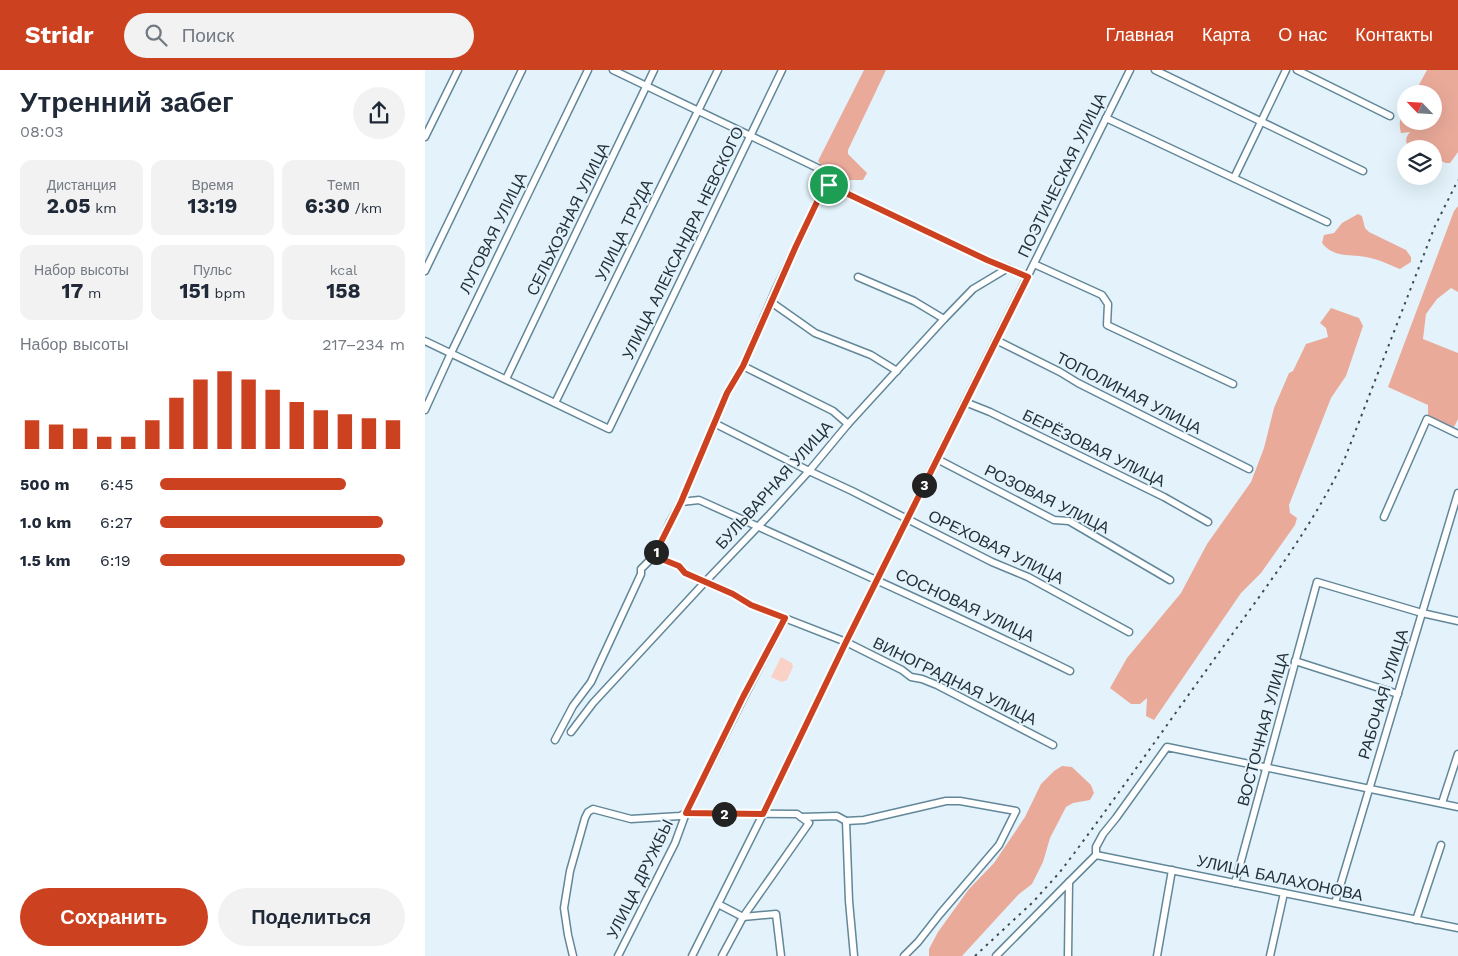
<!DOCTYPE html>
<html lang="ru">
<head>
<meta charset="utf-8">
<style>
	:root { --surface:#fff; --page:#f2f2f3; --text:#1f2937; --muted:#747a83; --accent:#cc4221 }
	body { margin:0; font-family:"Work Sans",sans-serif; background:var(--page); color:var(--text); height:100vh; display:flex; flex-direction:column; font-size:19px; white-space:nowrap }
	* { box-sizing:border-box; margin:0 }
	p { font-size:16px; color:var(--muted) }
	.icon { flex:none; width:28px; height:28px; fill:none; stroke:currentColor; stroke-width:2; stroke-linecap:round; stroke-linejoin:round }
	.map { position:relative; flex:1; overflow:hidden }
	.details { display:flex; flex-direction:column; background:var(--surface); width:425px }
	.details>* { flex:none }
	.needle { width:32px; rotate:295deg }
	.controls { position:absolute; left:972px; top:15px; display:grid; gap:10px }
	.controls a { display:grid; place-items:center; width:45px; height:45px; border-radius:50%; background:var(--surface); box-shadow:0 5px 20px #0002; font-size:25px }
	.pin { position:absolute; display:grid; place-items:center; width:42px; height:42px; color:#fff; margin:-21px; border:2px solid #fff; border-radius:50%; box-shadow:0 1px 5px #0007 }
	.km { position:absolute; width:25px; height:25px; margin:-12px; border-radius:50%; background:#222; color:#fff; font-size:14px; line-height:25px; text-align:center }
	.round { display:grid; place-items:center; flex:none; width:52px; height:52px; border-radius:26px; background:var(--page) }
	.head { display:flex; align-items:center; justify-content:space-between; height:85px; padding:0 20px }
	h1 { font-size:28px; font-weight:700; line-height:38px }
	.stats { display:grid; grid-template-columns:repeat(3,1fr); gap:8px; height:85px; padding:5px 20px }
	.stats div { display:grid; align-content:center; border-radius:12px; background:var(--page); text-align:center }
	.stats b { font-size:21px; font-weight:700 }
	.stats small { font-size:14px; font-weight:400 }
	.stats p { font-size:14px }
	.chart { height:140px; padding:10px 20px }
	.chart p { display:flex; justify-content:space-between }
	.chart svg { width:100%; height:90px; margin-top:5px; stroke:var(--accent); stroke-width:6 }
	.cta { display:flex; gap:10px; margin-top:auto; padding:10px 20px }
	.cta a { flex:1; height:58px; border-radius:30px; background:var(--accent); color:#fff; font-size:20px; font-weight:700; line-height:58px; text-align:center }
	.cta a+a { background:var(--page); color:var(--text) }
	ul { padding:0 20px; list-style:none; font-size:16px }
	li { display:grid; grid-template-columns:80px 60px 1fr; align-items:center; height:38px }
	li i { height:12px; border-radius:6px; background:var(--accent) }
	header { display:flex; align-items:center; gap:30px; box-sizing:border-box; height:70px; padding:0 25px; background:var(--accent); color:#fff }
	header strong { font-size:24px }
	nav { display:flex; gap:28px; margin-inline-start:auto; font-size:18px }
	.search { width:350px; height:45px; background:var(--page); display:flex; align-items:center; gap:12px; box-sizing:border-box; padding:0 18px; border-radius:28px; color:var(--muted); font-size:19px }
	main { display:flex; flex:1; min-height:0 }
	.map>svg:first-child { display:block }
	.green { fill:#fad1c7 }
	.forest { fill:#eaaa9a }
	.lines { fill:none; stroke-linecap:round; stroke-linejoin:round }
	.minor-casing { stroke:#628799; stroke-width:9 }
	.minor { stroke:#fff; stroke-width:6 }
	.rail { stroke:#3c4b53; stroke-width:2; stroke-dasharray:2.5 5; stroke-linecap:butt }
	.route-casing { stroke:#fff; stroke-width:10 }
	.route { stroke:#cc4221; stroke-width:6 }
	.labels { text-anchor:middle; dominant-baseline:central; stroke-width:4; stroke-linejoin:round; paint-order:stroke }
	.street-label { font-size:16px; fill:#23323a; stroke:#e4f3fb }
</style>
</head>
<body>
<header>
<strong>Stridr</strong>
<div class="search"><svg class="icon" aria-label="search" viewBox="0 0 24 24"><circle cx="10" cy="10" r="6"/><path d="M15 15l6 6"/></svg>Поиск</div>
<nav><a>Главная</a><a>Карта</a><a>О нас</a><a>Контакты</a></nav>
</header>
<main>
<section class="details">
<div class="head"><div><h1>Утренний забег</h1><p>08:03</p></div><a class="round"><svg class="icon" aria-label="share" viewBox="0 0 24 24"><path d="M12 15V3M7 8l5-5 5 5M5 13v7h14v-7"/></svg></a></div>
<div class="stats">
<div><p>Дистанция</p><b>2.05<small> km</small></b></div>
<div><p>Время</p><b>13:19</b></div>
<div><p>Темп</p><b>6:30<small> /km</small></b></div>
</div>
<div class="stats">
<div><p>Набор высоты</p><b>17<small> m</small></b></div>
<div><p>Пульс</p><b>151<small> bpm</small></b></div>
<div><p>kcal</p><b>158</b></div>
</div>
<div class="chart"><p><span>Набор высоты</span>217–234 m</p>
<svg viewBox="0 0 160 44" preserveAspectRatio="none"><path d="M5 44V30M15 44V32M25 44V34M35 44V38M45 44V38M55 44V30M65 44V19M75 44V10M85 44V6M95 44V10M105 44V15M115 44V21M125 44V25M135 44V27M145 44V29M155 44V30"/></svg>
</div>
<ul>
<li><b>500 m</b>6:45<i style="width:76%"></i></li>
<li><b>1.0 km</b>6:27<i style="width:91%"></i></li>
<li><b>1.5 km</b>6:19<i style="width:100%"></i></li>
</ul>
<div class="cta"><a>Сохранить</a><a>Поделиться</a></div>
</section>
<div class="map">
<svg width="1033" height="886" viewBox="0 0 1033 886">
	<rect width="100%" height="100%" fill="#e4f3fb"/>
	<polygon class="green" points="356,587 367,593 368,597 362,610 357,612 346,607"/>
	<g class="forest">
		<polygon points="439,0 461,0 423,80 423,84 442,103 438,110 420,110 399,98 393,91"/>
		<path d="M1002,0H1033V82L1025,93H1021L1009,88V79H988L983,77C980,70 981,67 985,62L976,63C973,52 976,44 981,34V51H1009V24H989Z"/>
		<polygon points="1033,136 1033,222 1026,218 1012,229 1001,244 998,269 1033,283 1033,349 1029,357 1003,346 1003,335 963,317 1029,141"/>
		<path d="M933,144L937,146L940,158L944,162L981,180L986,187V192L975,199C965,195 953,189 941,187C924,184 909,188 897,173L899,165L909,163L917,153Z"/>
		<polygon points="906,238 934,248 938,256 921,306 906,328 864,435 865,443 872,448 870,455 836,503 816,523 729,650 721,646 722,628 715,634 706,634 685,618 702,588 756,523 782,474 826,412 839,378 849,338 864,303 868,301 881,274 903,267 901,258 895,253"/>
		<polygon points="637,696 647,697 666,715 669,723 665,730 648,733 641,737 625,768 618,792 607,814 594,824 537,886 504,886 504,879 513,862 544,819 569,793 600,747 616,714 629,701"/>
	</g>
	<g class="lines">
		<defs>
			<g id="minor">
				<polyline points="188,0 401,102 404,108 404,115"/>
				<polyline points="730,0 938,101"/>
				<polyline points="872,0 965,46"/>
				<polyline points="681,48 902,152"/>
				<polyline points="0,67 33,0"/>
				<polyline points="809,108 861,0"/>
				<polyline points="404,115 562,190 603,207"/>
				<polyline points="609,194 677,225 683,234 682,255 808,314"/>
				<polyline points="0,201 97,0"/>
				<polyline points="433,207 489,231 519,249"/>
				<polyline points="346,232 390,263 446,285 472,301"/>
				<polyline points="571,270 635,302 653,313 824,399"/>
				<polyline points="0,271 184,359 357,0"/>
				<polyline points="318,296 408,341 423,354"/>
				<polyline points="81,309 229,0"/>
				<polyline points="540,332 565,342 739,427 783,452"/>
				<polyline points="130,333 293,0"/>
				<polyline points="0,340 26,283 163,0"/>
				<polyline points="289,353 384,401 427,421 567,492 603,507 704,562"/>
				<polyline points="512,389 629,450 644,451 745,510"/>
				<path d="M256,432L274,430C398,486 523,541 645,601"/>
				<polyline points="959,447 1002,349 1033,364"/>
				<polyline points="229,486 254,496 260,503 308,524 326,535 421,572 477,600 486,607 497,609 512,615 628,675"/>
				<polyline points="870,591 973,624"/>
				<polyline points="146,662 168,633 280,512 345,444 384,401 423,354 519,249 548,219 583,198"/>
				<polyline points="130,670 148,636 166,612 210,517 216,504 216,499 229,486 235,475 245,452 256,432 302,323 318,296 350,221 392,132 404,115"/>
				<polyline points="1017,733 1033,684"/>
				<polyline points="376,747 412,746 421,751 439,750 521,731 535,731 591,741 574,775 515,844 493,872 479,886"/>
				<polyline points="421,751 424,831 429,886"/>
				<polyline points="671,785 1033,858"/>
				<polyline points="810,813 892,512 997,543 1033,551"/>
				<polyline points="910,833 1033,423"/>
				<polyline points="293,834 318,847 351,844 356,886"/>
				<polyline points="991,850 1016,775"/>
				<polyline points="148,886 143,865 139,838 145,801 160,748 163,742 168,739 206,749 255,746 261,743 372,744 384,753 318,847 297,886"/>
				<polyline points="193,886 250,773 261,743 319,627 360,548"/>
				<polyline points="267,886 338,744 421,572 705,0"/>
				<polyline points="571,886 644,812"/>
				<polyline points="643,886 644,812 671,785 671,777 678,764 691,748 742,677 1033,737"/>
				<polyline points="732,886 747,800"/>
				<polyline points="845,886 859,823"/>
			</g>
		</defs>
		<use href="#minor" class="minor-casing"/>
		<use href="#minor" class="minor"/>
		<path class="rail" d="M550,886L608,832L635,802C689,731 740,657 793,584C838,521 887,458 920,388L996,192L1010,156L1033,110"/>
	</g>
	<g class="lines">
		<defs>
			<polygon id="route" points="404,115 562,190 603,207 421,572 338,744 261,743 318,627 360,548 326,535 308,524 260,503 254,496 229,486 256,432 302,323 318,296 371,176 392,132"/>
		</defs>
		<use href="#route" class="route-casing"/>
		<use href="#route" class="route"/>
	</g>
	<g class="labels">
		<g class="street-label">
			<text transform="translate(637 105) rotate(-64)">ПОЭТИЧЕСКАЯ УЛИЦА</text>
			<text transform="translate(143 149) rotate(-64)">СЕЛЬХОЗНАЯ УЛИЦА</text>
			<text transform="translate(199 160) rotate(-64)">УЛИЦА ТРУДА</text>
			<text transform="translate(68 163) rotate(-64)">ЛУГОВАЯ УЛИЦА</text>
			<text transform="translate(258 173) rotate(-64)">УЛИЦА АЛЕКСАНДРА НЕВСКОГО</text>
			<text transform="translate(704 323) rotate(27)">ТОПОЛИНАЯ УЛИЦА</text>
			<text transform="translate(669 378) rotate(26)">БЕРЁЗОВАЯ УЛИЦА</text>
			<text transform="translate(349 415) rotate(-48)">БУЛЬВАРНАЯ УЛИЦА</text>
			<text transform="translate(622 429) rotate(26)">РОЗОВАЯ УЛИЦА</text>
			<text transform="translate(571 477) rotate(26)">ОРЕХОВАЯ УЛИЦА</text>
			<text transform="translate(540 535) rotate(25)">СОСНОВАЯ УЛИЦА</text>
			<text transform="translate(530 611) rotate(26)">ВИНОГРАДНАЯ УЛИЦА</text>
			<text transform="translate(958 624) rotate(-73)">РАБОЧАЯ УЛИЦА</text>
			<text transform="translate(838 659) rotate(-75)">ВОСТОЧНАЯ УЛИЦА</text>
			<text transform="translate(855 808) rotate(12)">УЛИЦА БАЛАХОНОВА</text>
			<text transform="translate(215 809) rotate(-64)">УЛИЦА ДРУЖБЫ</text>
		</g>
	</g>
</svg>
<div class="controls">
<a><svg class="needle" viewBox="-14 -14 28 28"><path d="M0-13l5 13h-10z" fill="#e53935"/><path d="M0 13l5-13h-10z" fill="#747a83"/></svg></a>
<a><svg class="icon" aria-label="layers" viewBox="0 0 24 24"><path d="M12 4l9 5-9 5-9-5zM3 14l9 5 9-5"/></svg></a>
</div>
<div class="pin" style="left:404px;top:115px;background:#1e9e55"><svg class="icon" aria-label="arrive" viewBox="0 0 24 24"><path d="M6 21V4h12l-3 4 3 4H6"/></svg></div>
<b class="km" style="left:231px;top:482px">1</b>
<b class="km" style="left:299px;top:744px">2</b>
<b class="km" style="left:499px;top:415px">3</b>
</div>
</main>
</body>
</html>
